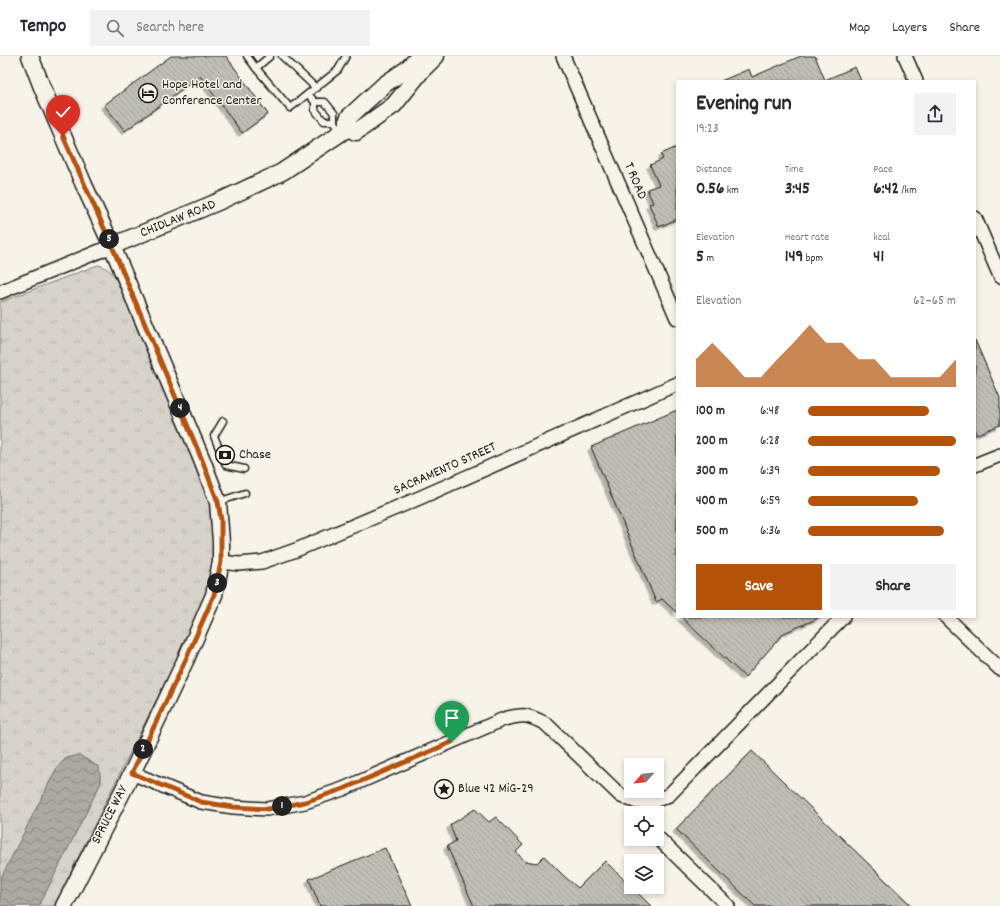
<!DOCTYPE html>
<html lang="en">
<head>
<meta charset="utf-8">
<style>
	:root { --surface:#fff; --page:#f2f2f3; --text:#2b2b33; --muted:#7c7c81; --line:#e1e1e2; --accent:#b45309 }
	body { margin:0; font-family:Dekko,sans-serif; background:var(--page); color:var(--text); height:100vh; display:flex; flex-direction:column; font-size:15px; white-space:nowrap }
	* { box-sizing:border-box; margin:0 }
	p { font-size:13px; color:var(--muted) }
	.icon { flex:none; width:22px; height:22px; fill:none; stroke:currentColor; stroke-width:2; stroke-linecap:round; stroke-linejoin:round }
	.map { position:relative; flex:1; overflow:hidden }
	.details { position:absolute; left:676px; top:24px; width:300px; height:538px; display:flex; flex-direction:column; background:var(--surface); border-radius:0px; box-shadow:0 2px 6px #0003 }
	.details>* { flex:none }
	.needle { width:26px; rotate:243deg }
	.controls { position:absolute; left:624px; top:702px; display:grid; gap:8px }
	.controls a { display:grid; place-items:center; width:40px; height:40px; border-radius:0px; background:var(--surface); box-shadow:0 2px 6px #0003; font-size:20px }
	.pin { position:absolute; display:grid; place-items:center; width:34px; height:34px; color:#fff; margin:-41px -17px; border-radius:50% 50% 50% 0; rotate:-45deg; box-shadow:0 0 4px #0007 }
	.pin .icon { rotate:45deg }
	.km { position:absolute; width:20px; height:20px; margin:-10px; border-radius:50%; background:#222; color:#fff; font-size:11px; line-height:20px; text-align:center }
	.round { display:grid; place-items:center; flex:none; width:42px; height:42px; border-radius:0px; background:var(--page) }
	.headline { display:flex; align-items:center; justify-content:space-between; height:68px; padding:0 20px }
	h1 { font-size:22px; font-weight:800; line-height:30px }
	.metrics { display:grid; grid-template-columns:repeat(3,1fr); gap:6px; height:68px; padding:4px 20px }
	.metrics div { display:grid; align-content:center }
	.metrics b { font-size:17px; font-weight:800 }
	.metrics small { font-size:11px; font-weight:400 }
	.metrics p { font-size:11px }
	.chart { height:112px; padding:8px 20px }
	.chart p { display:flex; justify-content:space-between }
	.chart svg { width:100%; height:72px; margin-top:4px; fill:var(--accent); opacity:.7 }
	.button { display:flex; gap:8px; margin-top:auto; padding:8px 20px }
	.button a { flex:1; height:46px; border-radius:0px; background:var(--accent); color:#fff; font-size:16px; font-weight:800; line-height:46px; text-align:center }
	.button a+a { background:var(--page); color:var(--text) }
	ul { padding:0 20px; list-style:none; font-size:13px }
	li { display:grid; grid-template-columns:64px 48px 1fr; align-items:center; height:30px }
	li i { height:10px; border-radius:5px; background:var(--accent) }
	header { display:flex; align-items:center; gap:24px; box-sizing:border-box; height:56px; padding:0 20px; background:var(--surface); border-bottom:1px solid var(--line) }
	header strong { font-size:19px }
	nav { display:flex; gap:22px; margin-inline-start:auto; font-size:14px }
	.search { width:280px; height:36px; background:var(--page); display:flex; align-items:center; gap:10px; box-sizing:border-box; padding:0 14px; border-radius:0px; color:var(--muted); font-size:15px }
	.map>svg:first-child { display:block }
	.grass { fill:url(#grass-tufts); stroke:#7a7874 }
	.water { fill:url(#water-waves); stroke:#72716c }
	.building { fill:url(#building-back-hatch); stroke:#1c1c1c; filter:url(#shadow) }
	.lines { fill:none; stroke-linecap:round; stroke-linejoin:round }
	.service-casing { stroke:#1c1c1c; stroke-width:9 }
	.minor-casing { stroke:#1c1c1c; stroke-width:16 }
	.tertiary-casing { stroke:#1c1c1c; stroke-width:19 }
	.service { stroke:#f7f3e8; stroke-width:6 }
	.minor { stroke:#f7f3e8; stroke-width:13 }
	.tertiary { stroke:#f7f3e8; stroke-width:16 }
	.route-casing { stroke:#fff; stroke-width:8 }
	.route { stroke:#b45309; stroke-width:5 }
	.labels { text-anchor:middle; dominant-baseline:central; stroke-width:3; stroke-linejoin:round; paint-order:stroke }
	.poi-label { font-size:14px; fill:#1c1c1c; stroke:#f7f3e8; text-anchor:start }
	.street-label { font-size:14px; fill:#1c1c1c; stroke:#f7f3e8 }
</style>
</head>
<body>
<header>
<strong>Tempo</strong>
<div class="search"><svg class="icon" aria-label="search" viewBox="0 0 24 24"><circle cx="10" cy="10" r="6"/><path d="M15 15l6 6"/></svg>Search here</div>
<nav><a>Map</a><a>Layers</a><a>Share</a></nav>
</header>
<div class="map">
<svg width="1000" height="850" viewBox="0 0 1000 850">
	<defs>
		<pattern id="grass-tufts" width="24" height="20" patternUnits="userSpaceOnUse"><rect width="24" height="20" fill="#d7d3cb"/><path d="M3 7l-1-3M5 7V3M7 7l1-3M15 17l-1-3M17 17v-4M19 17l1-3" fill="none" stroke="#b8b5ae"/></pattern>
		<pattern id="water-waves" width="16" height="10" patternUnits="userSpaceOnUse"><rect width="16" height="10" fill="#aca9a2"/><path d="M0 5q4-4 8 0t8 0" fill="none" stroke="#8b8983"/></pattern>
		<pattern id="building-back-hatch" width="6" height="6" patternUnits="userSpaceOnUse"><rect width="6" height="6" fill="#c0beb5"/><path d="M-1 5l2 2M0 0l6 6M5-1l2 2" fill="none" stroke="#a4a39b"/></pattern>
		<filter id="shadow"><feDropShadow dx="-3.5" dy="3.5" stdDeviation="0" flood-color="#0004"/></filter>
	</defs>
	<rect width="100%" height="100%" fill="#f7f3e8"/>
	<filter id="ink" filterUnits="userSpaceOnUse"><feTurbulence type="fractalNoise" baseFrequency=".025" numOctaves="2"/><feDisplacementMap in="SourceGraphic" scale="8" xChannelSelector="R" yChannelSelector="G"/><feConvolveMatrix kernelMatrix="1 2 1 2 8 2 1 2 1" color-interpolation-filters="sRGB"/></filter>
	<g filter="url(#ink)">
		<path class="grass" d="M98,209C108,211 114,218 118,227L200,416C218,468 217,501 201,554L54,850H0V246Z"/>
		<polygon class="water" points="79,699 99,711 101,727 39,850 0,850 0,824 56,713 66,702"/>
		<g class="building">
			<polygon points="171,0 226,0 268,58 242,77 200,20 125,75 104,49"/>
			<polygon points="801,0 815,0 825,24 855,11 861,25 721,25 749,13 752,21"/>
			<polygon points="677,91 677,163 659,171 649,148 653,147 647,133 659,129 650,109 663,103 661,98"/>
			<polygon points="975,284 1000,342 1000,369 975,379"/>
			<polygon points="677,354 677,557 662,543 656,546 591,391"/>
			<polygon points="681,561 821,561 784,577 745,621"/>
			<polygon points="752,695 912,850 755,850 676,773"/>
			<polygon points="475,753 489,766 496,761 523,789 516,796 525,805 537,807 544,800 564,820 578,832 605,805 651,850 474,850 447,790 456,785 450,769"/>
			<polygon points="385,792 412,850 320,850 309,823"/>
		</g>
		<g class="lines">
			<defs>
				<g id="service">
					<polyline points="247,0 256,12 290,52 338,14 346,0"/>
					<polyline points="282,0 316,32"/>
					<polyline points="256,12 270,0"/>
					<polyline points="308,38 315,46 315,54 324,65 334,65"/>
					<polyline points="315,46 325,46 334,57 334,65 342,76"/>
					<polyline points="223,365 214,380 226,409 244,413"/>
					<polyline points="218,446 245,437"/>
				</g>
				<g id="minor">
					<polyline points="563,0 677,262"/>
					<polyline points="905,0 916,25"/>
					<polyline points="975,162 1000,220"/>
					<polyline points="0,236 112,190"/>
					<polyline points="975,409 1000,399"/>
					<polyline points="221,506 239,508 262,506 296,494 417,443 677,328"/>
					<polyline points="946,561 1000,613"/>
					<path d="M132,717L201,746L233,751L267,753L305,746L343,733L504,663C524,658 527,658 546,668L621,740L637,746L654,745L669,739L843,561"/>
					<polyline points="657,781 728,850"/>
				</g>
				<g id="tertiary">
					<polyline points="30,0 42,31 84,129 112,190 202,404 218,446 221,486 221,506 214,539 186,603 132,717 64,850"/>
					<polyline points="348,72 356,76 394,49 422,14 436,0"/>
					<polyline points="348,72 348,63 349,61 385,28 407,13 420,0"/>
					<polyline points="112,190 220,145 282,116 348,72"/>
				</g>
			</defs>
			<use href="#service" class="service-casing"/>
			<use href="#minor" class="minor-casing"/>
			<use href="#tertiary" class="tertiary-casing"/>
			<use href="#service" class="service"/>
			<use href="#minor" class="minor"/>
			<use href="#tertiary" class="tertiary"/>
		</g>
	</g>
	<g class="lines" filter="url(#ink)">
		<defs>
			<polyline id="route" points="63,80 112,190 202,404 218,446 221,464 221,506 214,539 186,603 132,717 201,746 233,751 268,753 305,746 343,733 452,686"/>
		</defs>
		<use href="#route" class="route-casing"/>
		<use href="#route" class="route"/>
	</g>
	<defs>
		<symbol id="hotel-ring" viewBox="-11 -11 22 22"><circle r="9.5" fill="#f7f3e8" stroke="#1c1c1c" stroke-width="1.5"/><path d="M-6-4.5h1.5V1H6V5H4.5V3h-9V5H-6ZM-4 0a1.8 1.8 0 1 1 3.6 0ZM.5 0V-2.5h3Q6-2.5 6 0Z" fill="#1c1c1c"/></symbol>
		<symbol id="bank-ring" viewBox="-11 -11 22 22"><circle r="9.5" fill="#f7f3e8" stroke="#1c1c1c" stroke-width="1.5"/><path d="M-6-4H6V4H-6ZM0-2.3a2.3 2.3 0 1 0 0 4.6a2.3 2.3 0 1 0 0-4.6Z" fill="#1c1c1c"/></symbol>
		<symbol id="sight-ring" viewBox="-11 -11 22 22"><circle r="9.5" fill="#f7f3e8" stroke="#1c1c1c" stroke-width="1.5"/><path d="M0-6L1.8-2.2L6-1.7L2.9 1.2L3.7 5.4L0 3.3L-3.7 5.4L-2.9 1.2L-6-1.7L-1.8-2.2Z" fill="#1c1c1c"/></symbol>
	</defs>
	<g fill-rule="evenodd">
		<use href="#hotel-ring" x="137" y="26" width="22" height="22"/>
		<use href="#bank-ring" x="214" y="388" width="22" height="22"/>
		<use href="#sight-ring" x="433" y="722" width="22" height="22"/>
	</g>
	<g class="labels">
		<g class="poi-label">
			<text x="162" y="29">Hope Hotel and<tspan x="162" dy="16">Conference Center</tspan></text>
			<text x="239" y="399">Chase</text>
			<text x="458" y="733">Blue 42 MiG-29</text>
		</g>
		<g class="street-label">
			<text transform="translate(635 125) rotate(67)">T ROAD</text>
			<text transform="translate(178 163) rotate(-22)">CHIDLAW ROAD</text>
			<text transform="translate(445 413) rotate(-24)">SACRAMENTO STREET</text>
			<text transform="translate(110 759) rotate(-63)">SPRUCE WAY</text>
		</g>
	</g>
</svg>
<div class="controls">
<a><svg class="needle" viewBox="-14 -14 28 28"><path d="M0-13l5 13h-10z" fill="#e53935"/><path d="M0 13l5-13h-10z" fill="#7c7c81"/></svg></a>
<a><svg class="icon" aria-label="locate" viewBox="0 0 24 24"><circle cx="12" cy="12" r="6"/><path d="M12 2v4M12 18v4M2 12h4M18 12h4"/></svg></a>
<a><svg class="icon" aria-label="layers" viewBox="0 0 24 24"><path d="M12 4l9 5-9 5-9-5zM3 14l9 5 9-5"/></svg></a>
</div>
<div class="pin" style="left:452px;top:686px;background:#1e9e55"><svg class="icon" aria-label="arrive" viewBox="0 0 24 24"><path d="M6 21V4h12l-3 4 3 4H6"/></svg></div>
<div class="pin" style="left:63px;top:80px;background:#d93025"><svg class="icon" aria-label="check" viewBox="0 0 24 24"><path d="M5 12l5 5 9-10"/></svg></div>
<b class="km" style="left:282px;top:750px">1</b>
<b class="km" style="left:143px;top:693px">2</b>
<b class="km" style="left:217px;top:527px">3</b>
<b class="km" style="left:180px;top:352px">4</b>
<b class="km" style="left:109px;top:183px">5</b>
<section class="details">
<div class="headline"><div><h1>Evening run</h1><p>19:23</p></div><a class="round"><svg class="icon" aria-label="share" viewBox="0 0 24 24"><path d="M12 15V3M7 8l5-5 5 5M5 13v7h14v-7"/></svg></a></div>
<div class="metrics">
<div><p>Distance</p><b>0.56<small> km</small></b></div>
<div><p>Time</p><b>3:45</b></div>
<div><p>Pace</p><b>6:42<small> /km</small></b></div>
</div>
<div class="metrics">
<div><p>Elevation</p><b>5<small> m</small></b></div>
<div><p>Heart rate</p><b>149<small> bpm</small></b></div>
<div><p>kcal</p><b>41</b></div>
</div>
<div class="chart"><p><span>Elevation</span>62–65 m</p>
<svg viewBox="0 0 160 44" preserveAspectRatio="none"><path d="M0 44V27L10 17L20 27L30 38L40 38L50 27L60 17L70 6L80 17L90 17L100 27L110 27L120 38L130 38L140 38L150 38L160 27V44z"/></svg>
</div>
<ul>
<li><b>100 m</b>6:48<i style="width:82%"></i></li>
<li><b>200 m</b>6:28<i style="width:100%"></i></li>
<li><b>300 m</b>6:39<i style="width:89%"></i></li>
<li><b>400 m</b>6:59<i style="width:74%"></i></li>
<li><b>500 m</b>6:36<i style="width:92%"></i></li>
</ul>
<div class="button"><a>Save</a><a>Share</a></div>
</section>
</div>
</body>
</html>
